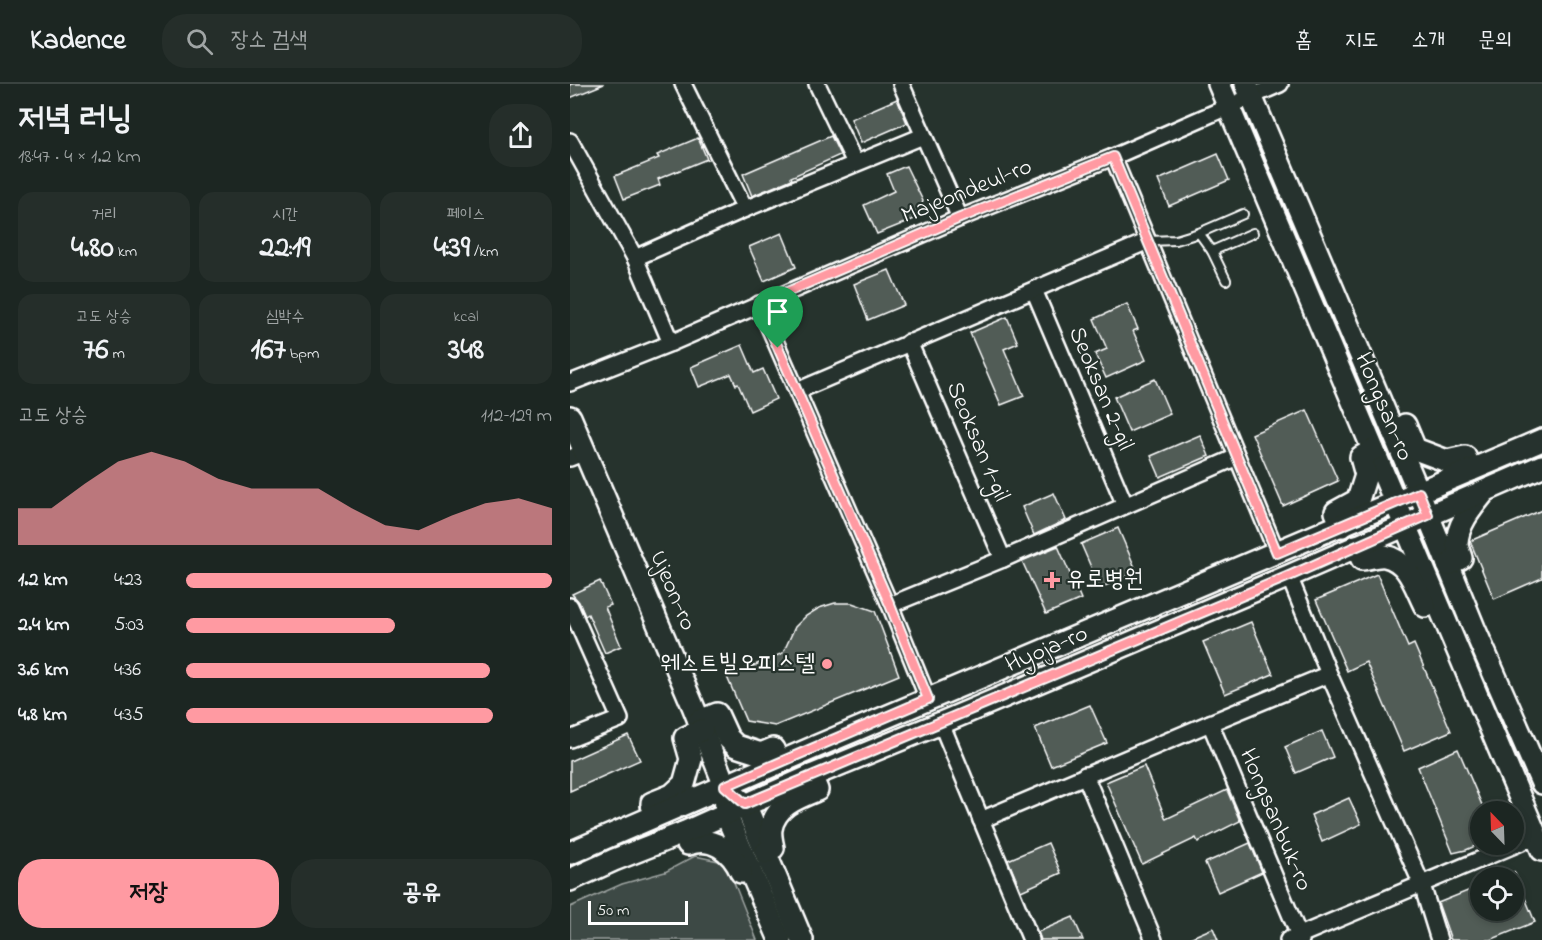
<!DOCTYPE html>
<html lang="ko">
<head>
<meta charset="utf-8">
<style>
	:root { --surface:#1c2622; --page:#252e2a; --text:#f1f3f6; --muted:#a0a5a5; --line:#3a4340; --accent:#ff9aa2 }
	body { margin:0; font-family:"Indie Flower","Poor Story",sans-serif; background:var(--page); color:var(--text); height:100vh; display:flex; flex-direction:column; font-size:22px; white-space:nowrap }
	* { box-sizing:border-box; margin:0 }
	p { font-size:20px; color:var(--muted) }
	.icon { flex:none; width:33px; height:33px; fill:none; stroke:currentColor; stroke-width:2; stroke-linecap:round; stroke-linejoin:round }
	.map { position:relative; flex:1; overflow:hidden }
	.side { display:flex; flex-direction:column; background:var(--surface); width:570px }
	.side>* { flex:none }
	.needle { width:39px; rotate:337deg }
	.controls { position:absolute; left:900px; top:717px; display:grid; gap:12px }
	.controls a { display:grid; place-items:center; width:54px; height:54px; border-radius:50%; background:var(--surface); box-shadow:0 3px 9px #0003,0 0 0 2px var(--line); font-size:30px }
	.scale { position:absolute; left:18px; bottom:15px; width:100px; box-sizing:border-box; padding-left:6px; border:3px solid #fff; border-top:0; font-size:16px; line-height:21px; white-space:nowrap; color:#fff; -webkit-text-stroke:4px #26332d; paint-order:stroke }
	.pin { position:absolute; display:grid; place-items:center; width:51px; height:51px; color:#fff; margin:-62px -26px; border-radius:50% 50% 50% 0; rotate:-45deg; box-shadow:0 0 6px #0007 }
	.pin .icon { rotate:45deg }
	.round { display:grid; place-items:center; flex:none; width:63px; height:63px; border-radius:24px; background:var(--page) }
	.head { display:flex; align-items:center; justify-content:space-between; height:102px; padding:0 18px }
	h1 { font-size:33px; font-weight:700; line-height:45px }
	.figures { display:grid; grid-template-columns:repeat(3,1fr); gap:9px; height:102px; padding:6px 18px }
	.figures div { display:grid; align-content:center; border-radius:15px; background:var(--page); text-align:center }
	.figures b { font-size:30px; font-weight:700 }
	.figures small { font-size:16px; font-weight:400 }
	.figures p { font-size:16px }
	.chart { height:168px; padding:12px 18px }
	.chart p { display:flex; justify-content:space-between }
	.chart svg { width:100%; height:108px; margin-top:6px; fill:var(--accent); opacity:.7 }
	.action { display:flex; gap:12px; margin-top:auto; padding:12px 18px }
	.action a { flex:1; height:69px; border-radius:24px; background:var(--accent); color:#111; font-size:24px; font-weight:700; line-height:69px; text-align:center }
	.action a+a { background:var(--page); color:var(--text) }
	ul { padding:0 18px; list-style:none; font-size:20px }
	li { display:grid; grid-template-columns:96px 72px 1fr; align-items:center; height:45px }
	li i { height:15px; border-radius:8px; background:var(--accent) }
	header { display:flex; align-items:center; gap:36px; box-sizing:border-box; height:84px; padding:0 30px; background:var(--surface); border-bottom:2px solid var(--line) }
	header strong { font-size:28px }
	nav { display:flex; gap:33px; margin-inline-start:auto; font-size:21px }
	.search { width:420px; height:54px; background:var(--page); display:flex; align-items:center; gap:15px; box-sizing:border-box; padding:0 21px; border-radius:24px; color:var(--muted); font-size:22px }
	main { display:flex; flex:1; min-height:0 }
	.map>svg:first-child { display:block }
	.green { fill:#3e4944; stroke:#9ea4a2; stroke-width:1.5 }
	.building { fill:#515c57; stroke:#fff; stroke-width:1.5 }
	.lines { fill:none; stroke-linecap:round; stroke-linejoin:round }
	.lane-casing { stroke:#fff; stroke-width:12 }
	.street-casing { stroke:#fff; stroke-width:20 }
	.secondary-casing { stroke:#fff; stroke-width:26 }
	.lane { stroke:#26332d; stroke-width:8 }
	.street { stroke:#26332d; stroke-width:15 }
	.secondary { stroke:#26332d; stroke-width:21 }
	.route-casing { stroke:#fff; stroke-width:12 }
	.route { stroke:#ff9aa2; stroke-width:8 }
	.poi-dot { fill:#ff9aa2; stroke:#26332d; stroke-width:2 }
	.labels { text-anchor:middle; dominant-baseline:central; stroke-width:4.5; stroke-linejoin:round; paint-order:stroke }
	.street-label { font-size:24px; fill:#fff; stroke:#26332d }
	.poi-label { font-size:24px; fill:#fff; stroke:#26332d; text-anchor:start }
</style>
</head>
<body>
<header>
<strong>Kadence</strong>
<div class="search"><svg class="icon" aria-label="search" viewBox="0 0 24 24"><circle cx="10" cy="10" r="6"/><path d="M15 15l6 6"/></svg>장소 검색</div>
<nav><a>홈</a><a>지도</a><a>소개</a><a>문의</a></nav>
</header>
<main>
<section class="side">
<div class="head"><div><h1>저녁 러닝</h1><p>18:47 · 4 × 1.2 km</p></div><a class="round"><svg class="icon" aria-label="share" viewBox="0 0 24 24"><path d="M12 15V3M7 8l5-5 5 5M5 13v7h14v-7"/></svg></a></div>
<div class="figures">
<div><p>거리</p><b>4.80<small> km</small></b></div>
<div><p>시간</p><b>22:19</b></div>
<div><p>페이스</p><b>4:39<small> /km</small></b></div>
</div>
<div class="figures">
<div><p>고도 상승</p><b>76<small> m</small></b></div>
<div><p>심박수</p><b>167<small> bpm</small></b></div>
<div><p>kcal</p><b>348</b></div>
</div>
<div class="chart"><p><span>고도 상승</span>112–129 m</p>
<svg viewBox="0 0 160 44" preserveAspectRatio="none"><path d="M0 44V29L10 29L20 19L30 10L40 6L50 10L60 17L70 21L80 21L90 21L100 29L110 36L120 38L130 32L140 27L150 25L160 29V44z"/></svg>
</div>
<ul>
<li><b>1.2 km</b>4:23<i style="width:100%"></i></li>
<li><b>2.4 km</b>5:03<i style="width:57%"></i></li>
<li><b>3.6 km</b>4:36<i style="width:83%"></i></li>
<li><b>4.8 km</b>4:35<i style="width:84%"></i></li>
</ul>
<div class="action"><a>저장</a><a>공유</a></div>
</section>
<div class="map">
<svg width="972" height="856" viewBox="0 0 972 856">
	<rect width="100%" height="100%" fill="#26332d"/>
	<filter id="ink" filterUnits="userSpaceOnUse"><feTurbulence type="fractalNoise" baseFrequency=".0167" numOctaves="2"/><feDisplacementMap in="SourceGraphic" scale="12" xChannelSelector="R" yChannelSelector="G"/><feConvolveMatrix kernelMatrix="1 2 1 2 8 2 1 2 1" color-interpolation-filters="sRGB"/></filter>
	<g filter="url(#ink)">
		<polygon class="green" points="125,772 153,778 163,796 187,856 0,856 0,823 52,800 95,788"/>
		<g class="building">
			<polygon points="0,0 34,0 0,14"/>
			<polygon points="327,15 337,39 291,59 281,35"/>
			<polygon points="261,52 270,71 221,93 222,95 182,112 173,90"/>
			<polygon points="128,54 137,75 88,95 90,101 54,115 45,92 89,74 87,71"/>
			<polygon points="648,70 659,96 599,122 588,96"/>
			<polygon points="336,82 353,117 347,134 307,150 294,121 324,107 317,90"/>
			<polygon points="212,149 226,183 194,197 179,163"/>
			<polygon points="319,186 334,221 298,236 284,200"/>
			<polygon points="557,220 568,245 563,247 576,276 536,294 525,270 537,265 524,235"/>
			<polygon points="437,233 448,259 434,265 454,312 431,321 400,249"/>
			<polygon points="172,261 184,289 193,285 206,315 180,327 168,300 166,301 161,290 129,303 121,283"/>
			<polygon points="585,295 600,330 559,348 544,313"/>
			<polygon points="737,326 768,397 713,422 682,350"/>
			<polygon points="630,351 639,372 590,393 581,372"/>
			<polygon points="484,409 496,436 464,451 452,423"/>
			<polygon points="972,426 972,494 924,515 900,457"/>
			<polygon points="548,444 567,488 530,504 511,460"/>
			<polygon points="488,462 511,515 476,530 452,477"/>
			<polygon points="807,490 838,563 844,560 881,647 834,667 796,578 777,587 746,516"/>
			<polygon points="30,497 41,521 35,523 51,562 35,569 18,530 15,532 9,518 2,510"/>
			<polygon points="265,519 282,519 305,527 329,591 205,642 176,637 157,593 213,569 225,543 236,532 249,524"/>
			<polygon points="681,538 703,590 655,610 633,558"/>
			<polygon points="520,621 537,659 481,682 465,644"/>
			<polygon points="752,647 763,673 726,689 715,663"/>
			<polygon points="58,651 70,676 0,707 0,677"/>
			<polygon points="888,665 915,728 910,728 910,760 896,766 883,769 848,683"/>
			<polygon points="574,682 596,735 657,706 670,737 628,758 626,754 572,780 536,698"/>
			<polygon points="779,714 791,740 752,758 741,731"/>
			<polygon points="478,759 491,789 451,807 438,776"/>
			<polygon points="680,759 692,788 648,808 635,779"/>
			<polygon points="944,787 965,838 920,856 881,856 868,819 910,802 910,826 944,826"/>
			<polygon points="503,833 513,856 471,856 468,848"/>
			<polygon points="643,844 648,856 615,856"/>
		</g>
		<g class="lines">
			<defs>
				<g id="lane">
					<polyline points="629,149 642,167 656,196"/>
					<polyline points="578,157 606,156 629,149 673,130"/>
					<polyline points="642,167 683,149"/>
				</g>
				<g id="street">
					<polyline points="113,0 175,125"/>
					<polyline points="247,0 285,79"/>
					<polyline points="331,0 390,134"/>
					<polyline points="0,57 65,174 101,259"/>
					<polyline points="543,73 707,469"/>
					<polyline points="65,174 175,125 353,52"/>
					<polyline points="464,206 555,421"/>
					<polyline points="189,220 320,521 358,615"/>
					<polyline points="339,258 433,475"/>
					<polyline points="0,299 101,259 390,134 543,73 710,0"/>
					<polyline points="227,307 578,157"/>
					<polyline points="0,374 15,368"/>
					<polyline points="719,492 759,590 852,801 869,856"/>
					<polyline points="320,521 433,475 667,373"/>
					<polyline points="0,522 50,635 0,655"/>
					<polyline points="371,639 461,856"/>
					<polyline points="640,639 731,856"/>
					<polyline points="515,691 584,856"/>
					<polyline points="411,736 640,639 759,590"/>
					<polyline points="718,856 966,752"/>
				</g>
				<g id="secondary">
					<polyline points="649,0 972,766"/>
					<polyline points="676,0 849,409 904,544 972,699"/>
					<polyline points="0,333 123,622 155,702 156,730 210,856"/>
					<polyline points="835,341 845,365 877,377 895,373 901,386"/>
					<polyline points="772,442 766,428 788,416 796,391 791,373 803,366"/>
					<path d="M786,462L792,475C799,474 808,471 815,472C839,477 845,503 855,522"/>
					<path d="M878,481L891,474C890,470 887,464 887,460C887,440 903,422 915,407"/>
					<polyline points="129,637 147,630 158,654 166,662 191,670 203,665 209,679"/>
					<polyline points="164,711 175,720 232,856"/>
					<polyline points="82,721 82,719 102,711 114,700 121,675 115,654 132,646"/>
					<path d="M113,749L118,760C142,751 162,767 171,788"/>
					<path d="M196,768L203,764C202,759 200,751 201,745C205,722 227,714 247,706L241,692"/>
					<polyline points="0,769 245,663 972,356"/>
					<polyline points="0,796 44,776 113,749 241,692 371,639 719,492 972,382"/>
				</g>
			</defs>
			<use href="#lane" class="lane-casing"/>
			<use href="#street" class="street-casing"/>
			<use href="#secondary" class="secondary-casing"/>
			<use href="#lane" class="lane"/>
			<use href="#street" class="street"/>
			<use href="#secondary" class="secondary"/>
		</g>
	</g>
	<g class="lines" filter="url(#ink)">
		<defs>
			<polygon id="route" points="543,73 707,469 849,409 858,431 719,492 175,720 155,702 358,615 320,521 189,220 390,134"/>
		</defs>
		<use href="#route" class="route-casing"/>
		<use href="#route" class="route"/>
	</g>
	<g class="poi-dot">
		<path d="M479 487h6v6h6v6h-6v6h-6v-6h-6v-6h6z"/>
		<circle cx="257" cy="580" r="6"/>
	</g>
	<g class="labels">
		<g class="street-label">
			<text transform="translate(397 108) rotate(-22)">Majeondeul-ro</text>
			<text transform="translate(530 305) rotate(67)">Seoksan 2-gil</text>
			<text transform="translate(813 323) rotate(67)">Hongsan-ro</text>
			<text transform="translate(407 358) rotate(67)">Seoksan 1-gil</text>
			<text transform="translate(102 507) rotate(67)">Ujeon-ro</text>
			<text transform="translate(477 566) rotate(-23)">Hyoja-ro</text>
			<text transform="translate(705 736) rotate(67)">Hongsanbuk-ro</text>
		</g>
		<g class="poi-label">
			<text x="496" y="496">유로병원</text>
			<text x="245" y="580" text-anchor="end">웨스트빌오피스텔</text>
		</g>
	</g>
</svg>
<div class="controls">
<a><svg class="needle" viewBox="-14 -14 28 28"><path d="M0-13l5 13h-10z" fill="#e53935"/><path d="M0 13l5-13h-10z" fill="#a0a5a5"/></svg></a>
<a><svg class="icon" aria-label="locate" viewBox="0 0 24 24"><circle cx="12" cy="12" r="6"/><path d="M12 2v4M12 18v4M2 12h4M18 12h4"/></svg></a>
</div>
<div class="scale">50 m</div>
<div class="pin" style="left:208px;top:264px;background:#1e9e55"><svg class="icon" aria-label="arrive" viewBox="0 0 24 24"><path d="M6 21V4h12l-3 4 3 4H6"/></svg></div>
</div>
</main>
</body>
</html>
